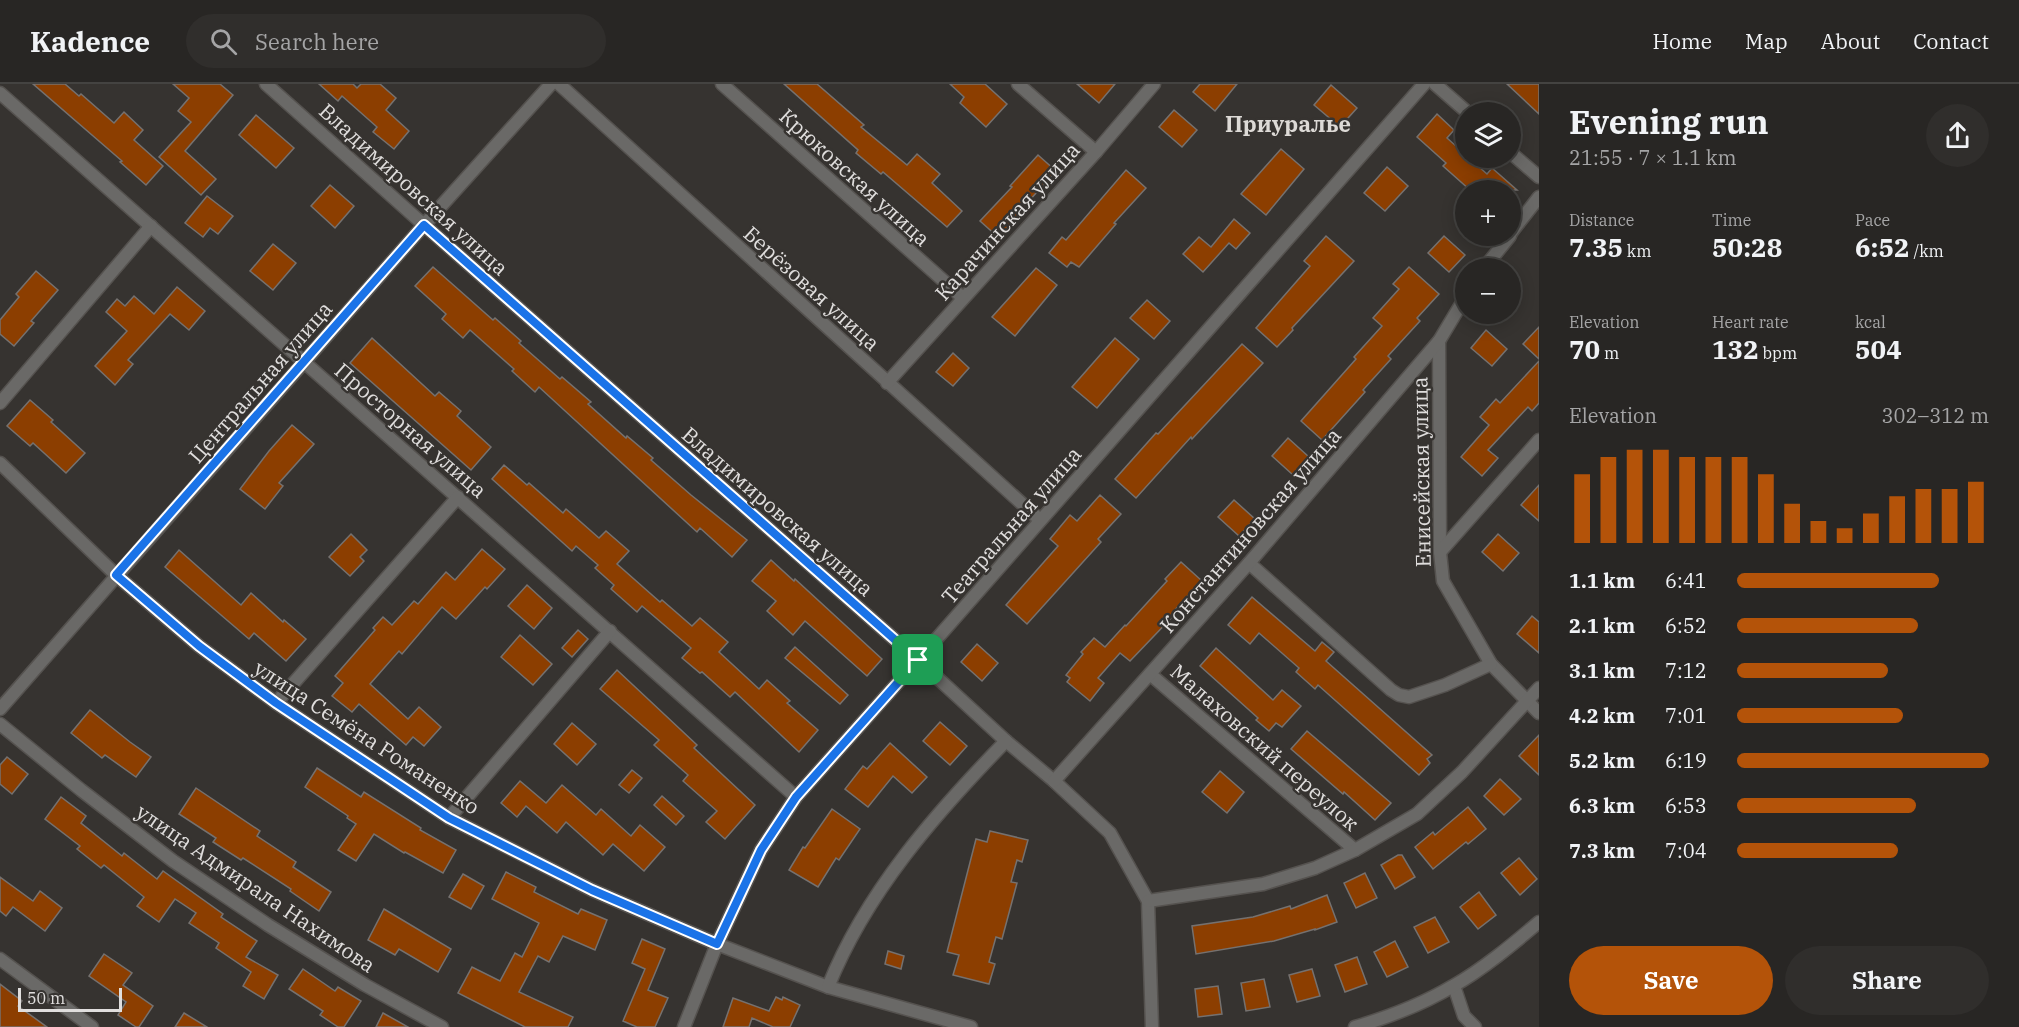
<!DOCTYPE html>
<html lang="en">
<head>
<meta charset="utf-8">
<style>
	:root { --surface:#282624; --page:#302e2c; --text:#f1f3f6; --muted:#a5a5a6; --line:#444341; --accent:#b45309 }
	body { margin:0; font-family:"IBM Plex Serif",serif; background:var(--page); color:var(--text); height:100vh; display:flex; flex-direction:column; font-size:22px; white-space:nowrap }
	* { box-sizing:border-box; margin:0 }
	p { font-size:20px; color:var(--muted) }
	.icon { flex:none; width:33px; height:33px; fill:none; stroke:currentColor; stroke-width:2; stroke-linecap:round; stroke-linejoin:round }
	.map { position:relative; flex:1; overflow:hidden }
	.drawer { display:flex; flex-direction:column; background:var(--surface); width:480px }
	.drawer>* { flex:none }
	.tools { position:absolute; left:1455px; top:18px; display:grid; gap:12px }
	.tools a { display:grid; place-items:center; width:66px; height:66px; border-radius:50%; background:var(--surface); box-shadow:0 3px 15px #0003,0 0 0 2px var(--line); font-size:30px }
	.scale { position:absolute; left:18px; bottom:15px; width:104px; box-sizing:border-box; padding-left:6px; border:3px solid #e0dedd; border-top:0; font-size:16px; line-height:21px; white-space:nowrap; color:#e0dedd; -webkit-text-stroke:4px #363330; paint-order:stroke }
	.pin { position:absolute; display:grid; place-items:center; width:51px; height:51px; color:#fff; margin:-26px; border-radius:12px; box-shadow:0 3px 9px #0006 }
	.round { display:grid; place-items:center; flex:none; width:63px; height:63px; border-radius:32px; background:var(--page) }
	.overview { display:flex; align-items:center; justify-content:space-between; height:102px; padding:0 30px }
	h1 { font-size:33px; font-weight:800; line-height:45px }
	.figures { display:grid; grid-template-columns:repeat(3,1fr); gap:9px; height:102px; padding:6px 30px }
	.figures div { display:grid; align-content:center }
	.figures b { font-size:26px; font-weight:800 }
	.figures small { font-size:16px; font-weight:400 }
	.figures p { font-size:16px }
	.chart { height:168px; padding:12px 30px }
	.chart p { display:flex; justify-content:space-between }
	.chart svg { width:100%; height:108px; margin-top:6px; stroke:var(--accent); stroke-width:6 }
	.action { display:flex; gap:12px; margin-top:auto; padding:12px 30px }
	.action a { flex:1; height:69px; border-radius:36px; background:var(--accent); color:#fff; font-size:24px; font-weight:800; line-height:69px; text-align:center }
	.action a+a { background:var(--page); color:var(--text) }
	ul { padding:0 30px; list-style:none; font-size:20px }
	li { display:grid; grid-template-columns:96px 72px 1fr; align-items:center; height:45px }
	li i { height:15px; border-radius:8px; background:var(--accent) }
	header { display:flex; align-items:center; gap:36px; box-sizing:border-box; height:84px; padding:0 30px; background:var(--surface); border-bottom:2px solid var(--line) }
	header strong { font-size:28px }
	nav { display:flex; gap:33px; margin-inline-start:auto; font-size:21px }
	.search { width:420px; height:54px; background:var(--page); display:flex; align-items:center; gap:15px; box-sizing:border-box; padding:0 21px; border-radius:33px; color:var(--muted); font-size:22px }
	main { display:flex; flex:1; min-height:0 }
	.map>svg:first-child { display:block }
	.building { fill:#8c3e00; stroke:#75716f; stroke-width:1.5 }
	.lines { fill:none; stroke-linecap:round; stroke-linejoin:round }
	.street-casing { stroke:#55524f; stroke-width:15 }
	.street { stroke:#6a6967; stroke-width:12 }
	.route-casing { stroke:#fff; stroke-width:12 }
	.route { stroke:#1a73e8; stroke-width:8 }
	.labels { text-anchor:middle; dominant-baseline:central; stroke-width:5; stroke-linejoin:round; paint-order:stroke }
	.street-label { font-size:21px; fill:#e0dedd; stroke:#363330 }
	.neighbourhood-label { font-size:22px; font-weight:bold; fill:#dddad6; stroke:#363330 }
</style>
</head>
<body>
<header>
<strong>Kadence</strong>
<div class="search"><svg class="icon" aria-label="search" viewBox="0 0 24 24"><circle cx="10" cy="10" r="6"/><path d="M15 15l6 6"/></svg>Search here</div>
<nav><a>Home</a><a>Map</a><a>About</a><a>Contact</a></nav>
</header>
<main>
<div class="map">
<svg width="1539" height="943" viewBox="0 0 1539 943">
	<rect width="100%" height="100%" fill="#363330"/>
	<g class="building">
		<polygon points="33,0 65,0 79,12 81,10 114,39 124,28 143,46 134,56 163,82 146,101 120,78 122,77"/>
		<polygon points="173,0 220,0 233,11 185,67 216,95 201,111 159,73 191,38 178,27 189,14"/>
		<polygon points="319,0 353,0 357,4 361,0 380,0 396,14 386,26 409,47 394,65 373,48 377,43 342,12 338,17"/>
		<polygon points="784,0 817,0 864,41 861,43 907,81 917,70 940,90 932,99 962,127 947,143 883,88 881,90 856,69 858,66"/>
		<polygon points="950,0 985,0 1007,20 986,43 960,19 964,13"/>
		<polygon points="1077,0 1115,0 1099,19"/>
		<polygon points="1200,0 1237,0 1215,27 1193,8"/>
		<polygon points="1507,0 1539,0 1539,30"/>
		<polygon points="1331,1 1357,24 1340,43 1314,21"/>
		<polygon points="1174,26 1197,46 1182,63 1159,43"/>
		<polygon points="1437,30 1454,46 1447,54 1466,71 1466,74 1469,74 1487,90 1492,84 1517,106 1470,106 1443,82 1446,79 1417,53"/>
		<polygon points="256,31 294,64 276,84 239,51"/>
		<polygon points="1281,65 1304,85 1266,131 1241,110"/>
		<polygon points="1038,71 1056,87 1019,128 1022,131 1014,140 1012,138 999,154 980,137 1012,103 1010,102"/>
		<polygon points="1387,83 1408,102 1385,127 1364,109"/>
		<polygon points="1126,86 1146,104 1114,139 1116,140 1079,183 1071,178 1067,183 1049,169 1062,153 1066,156"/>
		<polygon points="330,101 354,122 335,144 311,122"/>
		<polygon points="207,112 233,132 218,150 210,144 203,153 185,139"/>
		<polygon points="1234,135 1250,149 1236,165 1229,159 1203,188 1183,170 1199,153 1211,163"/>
		<polygon points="1326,152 1354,177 1292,244 1293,246 1277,263 1256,244 1310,182 1304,177"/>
		<polygon points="1444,152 1465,171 1449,188 1428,169"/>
		<polygon points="273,160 296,179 273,206 250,187"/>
		<polygon points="433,183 493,236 495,234 521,257 519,259 560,295 562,293 591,318 588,320 626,354 627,352 653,374 651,376 691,411 747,456 732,473 700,444 697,448 539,303 535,308 512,287 514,285 470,246 463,254 442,235 446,230 415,202"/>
		<polygon points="1409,183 1439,210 1417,234 1420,237 1388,272 1391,275 1363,306 1365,308 1322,356 1301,337 1356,275 1354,273 1382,242 1373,234 1399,205 1393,200"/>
		<polygon points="1036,184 1057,201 1015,252 992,233"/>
		<polygon points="36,187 58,206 31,237 34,239 14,262 0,250 0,236 19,213 16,210"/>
		<polygon points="177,203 205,227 189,246 170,230 128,276 133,280 115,301 95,282 127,247 106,228 117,215 125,222 134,212 154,230"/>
		<polygon points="1147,216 1170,237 1154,255 1130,234"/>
		<polygon points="1539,243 1539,275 1523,260"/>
		<polygon points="1486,246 1507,265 1492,282 1471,264"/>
		<polygon points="372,254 435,312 439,308 461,327 457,332 491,363 471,386 350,279"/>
		<polygon points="1115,254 1139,275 1097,324 1072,303"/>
		<polygon points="1242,260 1263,279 1192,355 1191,353 1136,414 1115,395 1156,349 1158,350"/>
		<polygon points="953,269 969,284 953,302 936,288"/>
		<polygon points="1539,277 1539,319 1532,327 1528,323 1488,366 1498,374 1482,392 1461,373 1489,341 1480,333 1496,315 1500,319"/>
		<polygon points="30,316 53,336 51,338 85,369 66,389 33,359 30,362 7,342"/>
		<polygon points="292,341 314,360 279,399 283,402 265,425 240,405 269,367"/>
		<polygon points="1288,354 1309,373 1293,391 1272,372"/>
		<polygon points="504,381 527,401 529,399 563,429 566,425 599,454 606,447 629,467 617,480 660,518 662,516 692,542 700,534 728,558 719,568 759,605 767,596 790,617 787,619 818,646 799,668 735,608 730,613 702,588 700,589 682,574 691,564 642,522 637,528 611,505 614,501 595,484 598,481 576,462 572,467 492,395"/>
		<polygon points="1539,401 1539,437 1521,421"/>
		<polygon points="1100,411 1121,430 1098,455 1101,458 1027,540 1006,521 1058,462 1050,455 1070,431 1077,437"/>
		<polygon points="1234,416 1255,435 1239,452 1218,433"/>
		<polygon points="351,450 367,466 360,473 364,477 350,492 329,473"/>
		<polygon points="1498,450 1519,469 1503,487 1482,468"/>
		<polygon points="482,465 505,485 487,505 485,503 456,535 442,523 402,570 399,567 370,600 408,635 419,623 441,643 424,662 413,653 406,661 359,620 352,628 332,612 343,599 335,592 375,546 373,544 383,533 392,541 414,517 418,520 446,488 455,496"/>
		<polygon points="179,466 241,521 251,509 283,538 284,536 306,555 286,577 254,549 249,555 165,483"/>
		<polygon points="771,476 794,497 795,495 882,575 867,592 805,537 793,551 767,527 776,517 752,497"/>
		<polygon points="1181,478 1202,497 1174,527 1176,529 1130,577 1120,569 1098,594 1104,599 1090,617 1067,598 1070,594 1066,591 1083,570 1081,568 1094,554 1105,563 1125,541 1126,542 1167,497 1165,495"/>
		<polygon points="527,501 552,524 534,545 508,522"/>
		<polygon points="1252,513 1315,567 1322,558 1334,568 1326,577 1432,671 1427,675 1430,679 1419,691 1318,601 1315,605 1296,588 1299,584 1259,549 1250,560 1228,541"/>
		<polygon points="1532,532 1539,538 1539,569 1517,550"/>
		<polygon points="578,546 588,555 572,573 562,564"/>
		<polygon points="520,551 552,580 533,601 501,573"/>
		<polygon points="977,560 998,579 982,597 961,578"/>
		<polygon points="795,563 848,611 840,620 785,574"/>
		<polygon points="1216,564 1273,616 1282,606 1301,622 1282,643 1276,639 1269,647 1256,636 1258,634 1200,582"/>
		<polygon points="617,586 697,661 694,664 755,721 725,755 706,738 717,727 683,697 688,691 654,661 659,656 600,605"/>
		<polygon points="90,626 130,658 151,673 136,693 105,671 102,674 71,649"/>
		<polygon points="940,638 967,662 950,681 923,657"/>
		<polygon points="572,639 596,660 577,681 554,660"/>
		<polygon points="1307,647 1391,719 1375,736 1344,708 1343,710 1291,665"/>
		<polygon points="1539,651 1539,691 1519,672"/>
		<polygon points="890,659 927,693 912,709 893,692 868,723 845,705 863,682 867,685"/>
		<polygon points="7,673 28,690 12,710 0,700 0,681"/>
		<polygon points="317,684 361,713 364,708 421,744 420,746 456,766 443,789 405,768 404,769 374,750 356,777 338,766 356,740 347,734 348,732 305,703"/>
		<polygon points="632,686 642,694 629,709 619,701"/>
		<polygon points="1220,687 1244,708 1227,729 1202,708"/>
		<polygon points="1500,695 1521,715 1504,731 1484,712"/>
		<polygon points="520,697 546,719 562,701 596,731 601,725 631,752 640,741 665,763 644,787 613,760 603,771 566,738 557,749 526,722 517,733 501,719"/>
		<polygon points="196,704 260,747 257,752 296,778 293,783 331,808 319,827 290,807 291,805 243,774 241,776 213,758 216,754 179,730"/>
		<polygon points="662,712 684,732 676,741 654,721"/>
		<polygon points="61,713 86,732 81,739 122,772 124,769 157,795 163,787 223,830 221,833 257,857 246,873 278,891 264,915 243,902 251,888 216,864 219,859 189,839 196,829 175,815 159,838 137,822 144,813 104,781 101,784 77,765 80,762 45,735"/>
		<polygon points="1468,723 1486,745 1468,760 1466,758 1433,785 1415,763 1433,748 1435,751"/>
		<polygon points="832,725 860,745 839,776 836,774 818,803 789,786 803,763 805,764"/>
		<polygon points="990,747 1028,756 1022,778 1017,776 1011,798 1017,799 1002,855 996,853 989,878 995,880 989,900 953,891 959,871 947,868 976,755 987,758"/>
		<polygon points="1398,771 1402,771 1415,793 1395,805 1381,781"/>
		<polygon points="1519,774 1537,795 1520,811 1501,789"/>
		<polygon points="506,788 536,803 534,808 578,830 581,825 607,836 595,866 563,852 549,878 538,872 519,908 573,933 568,943 525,943 458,909 472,883 500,897 515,869 522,873 539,839 492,815"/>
		<polygon points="1365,789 1377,814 1356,824 1344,799"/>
		<polygon points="463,790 484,802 471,825 449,813"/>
		<polygon points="0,793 33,817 40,807 62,824 45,847 13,823 6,832 0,827"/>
		<polygon points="1479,808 1496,831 1478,845 1460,823"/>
		<polygon points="1327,811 1337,838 1315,846 1315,845 1274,857 1196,870 1192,842 1253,833 1290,822 1291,825"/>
		<polygon points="384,825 451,865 438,888 399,865 395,871 368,856"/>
		<polygon points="1435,833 1449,858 1428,869 1414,843"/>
		<polygon points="642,855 665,865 648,906 668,914 655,943 637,943 623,937 645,885 632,879"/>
		<polygon points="1395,857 1408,883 1387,893 1374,868"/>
		<polygon points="888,867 904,872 901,885 885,880"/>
		<polygon points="104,870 132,889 123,901 153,922 139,943 136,943 118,931 126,918 89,892"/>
		<polygon points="1357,873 1367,900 1345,908 1335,881"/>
		<polygon points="303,885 335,907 338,903 361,917 344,943 338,943 320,931 323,927 289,905"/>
		<polygon points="1312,885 1320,912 1297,918 1289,891"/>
		<polygon points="1264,895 1270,923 1246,927 1241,899"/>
		<polygon points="0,900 22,917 18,922 47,943 0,943"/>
		<polygon points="1218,902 1222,930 1198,933 1195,905"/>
		<polygon points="776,913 782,916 783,913 800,921 790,943 773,943 752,934 749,943 723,943 733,914 769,927"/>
		<polygon points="184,929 207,943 175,943"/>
		<polygon points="383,929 408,943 376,943"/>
	</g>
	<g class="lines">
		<defs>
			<g id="street">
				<polyline points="266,0 424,141 918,576 1006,657 1054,697 1110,749 1148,817 1152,943"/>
				<polyline points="559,0 1040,436"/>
				<polyline points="722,0 963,214"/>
				<polyline points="1018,0 1096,68"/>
				<polyline points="1435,0 1467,28"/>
				<polyline points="0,9 796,713"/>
				<polyline points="1510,68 1539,93"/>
				<polyline points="1510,150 1539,113"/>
				<polyline points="1484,184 1510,152"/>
				<polyline points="1439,257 1440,468 1443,497 1491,580 1539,629"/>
				<polyline points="887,299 1096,68 1154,0"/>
				<polyline points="0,319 151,142"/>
				<polyline points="0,379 116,491 199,562 276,619 449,734 592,806 717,860 828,903 971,943"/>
				<polyline points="1440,468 1539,356"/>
				<polyline points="1249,479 1391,606 1399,611 1409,613 1445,601 1491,580"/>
				<polyline points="1150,590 1355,766"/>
				<polyline points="276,619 458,413"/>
				<polyline points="0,625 424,141 551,0"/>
				<polyline points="0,640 81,706 173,777 268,841 365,901 442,943"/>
				<polyline points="1054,697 1249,479 1439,257 1466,212"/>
				<polyline points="449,734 610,547"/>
				<polyline points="1148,817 1263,800 1315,784 1355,766 1417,730 1462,688 1539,604"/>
				<polyline points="0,875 92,943"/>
				<polyline points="1454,902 1464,932 1475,943"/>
				<path d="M828,903C866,808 935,730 1006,657"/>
				<polyline points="684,943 717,860 761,766 796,713 918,576 1424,0"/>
				<path d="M1355,943C1389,933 1423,920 1453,902C1482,886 1513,860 1539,838"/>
			</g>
		</defs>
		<use href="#street" class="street-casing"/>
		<use href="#street" class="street"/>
	</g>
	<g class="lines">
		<defs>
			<polygon id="route" points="424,141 918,576 796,713 761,766 717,860 592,806 449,734 276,619 199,562 116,491"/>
		</defs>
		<use href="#route" class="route-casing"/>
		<use href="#route" class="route"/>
	</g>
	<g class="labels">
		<g class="street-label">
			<text transform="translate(855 93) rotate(42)">Крюковская улица</text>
			<text transform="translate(414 105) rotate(42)">Владимировская улица</text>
			<text transform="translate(1007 137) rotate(-48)">Карачинская улица</text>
			<text transform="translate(812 204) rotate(42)">Берёзовая улица</text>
			<text transform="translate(260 298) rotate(-49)">Центральная улица</text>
			<text transform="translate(411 346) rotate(41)">Просторная улица</text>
			<text transform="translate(1421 388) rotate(-91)">Енисейская улица</text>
			<text transform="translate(778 427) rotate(41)">Владимировская улица</text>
			<text transform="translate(1011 441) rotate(-49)">Театральная улица</text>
			<text transform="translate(1250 446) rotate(-49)">Константиновская улица</text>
			<text transform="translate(367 653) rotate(33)">улица Семёна Романенко</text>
			<text transform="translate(1265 663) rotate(41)">Малаховский переулок</text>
			<text transform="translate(256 804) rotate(34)">улица Адмирала Нахимова</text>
		</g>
		<g class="neighbourhood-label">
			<text x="1288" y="39">Приуралье</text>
		</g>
	</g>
</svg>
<div class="tools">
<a><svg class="icon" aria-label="layers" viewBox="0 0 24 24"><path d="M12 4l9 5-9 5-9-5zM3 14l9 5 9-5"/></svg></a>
<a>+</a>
<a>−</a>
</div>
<div class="scale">50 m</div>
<div class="pin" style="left:918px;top:576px;background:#1e9e55"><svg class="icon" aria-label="arrive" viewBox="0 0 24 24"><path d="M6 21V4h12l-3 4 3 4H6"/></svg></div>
</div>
<section class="drawer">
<div class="overview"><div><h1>Evening run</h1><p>21:55 · 7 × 1.1 km</p></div><a class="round"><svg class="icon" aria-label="share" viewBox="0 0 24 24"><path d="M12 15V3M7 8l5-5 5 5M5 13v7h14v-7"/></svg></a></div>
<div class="figures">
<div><p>Distance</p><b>7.35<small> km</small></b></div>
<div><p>Time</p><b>50:28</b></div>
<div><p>Pace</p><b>6:52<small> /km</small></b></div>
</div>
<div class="figures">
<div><p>Elevation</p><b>70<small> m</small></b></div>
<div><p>Heart rate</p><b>132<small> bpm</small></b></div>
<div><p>kcal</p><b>504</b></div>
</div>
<div class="chart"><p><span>Elevation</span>302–312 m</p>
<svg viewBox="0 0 160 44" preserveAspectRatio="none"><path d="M5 44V16M15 44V9M25 44V6M35 44V6M45 44V9M55 44V9M65 44V9M75 44V16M85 44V28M95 44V35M105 44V38M115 44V32M125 44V25M135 44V22M145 44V22M155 44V19"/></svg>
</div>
<ul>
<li><b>1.1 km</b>6:41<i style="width:80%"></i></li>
<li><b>2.1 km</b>6:52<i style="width:72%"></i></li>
<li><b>3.1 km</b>7:12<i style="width:60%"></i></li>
<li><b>4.2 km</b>7:01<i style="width:66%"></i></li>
<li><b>5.2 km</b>6:19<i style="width:100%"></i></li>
<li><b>6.3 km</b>6:53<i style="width:71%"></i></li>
<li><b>7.3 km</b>7:04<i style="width:64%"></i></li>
</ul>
<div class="action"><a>Save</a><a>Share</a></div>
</section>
</main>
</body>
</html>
